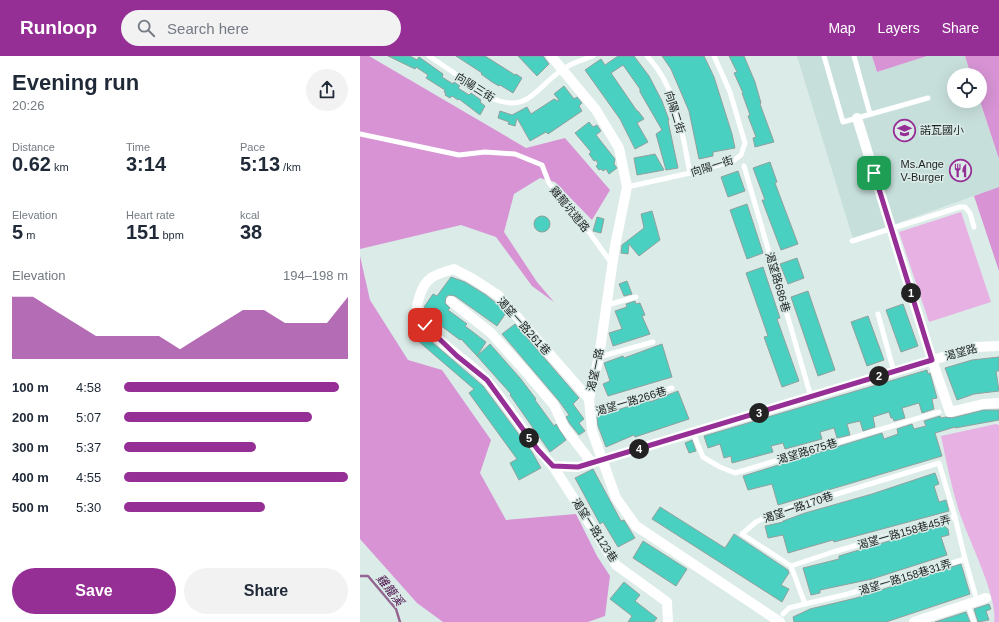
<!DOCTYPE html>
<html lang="en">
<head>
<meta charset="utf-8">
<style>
	:root { --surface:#fff; --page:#f2f2f3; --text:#1f2937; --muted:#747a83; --accent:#952f95 }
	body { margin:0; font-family:Arial,"Noto Sans TC",sans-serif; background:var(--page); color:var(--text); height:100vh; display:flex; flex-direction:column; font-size:15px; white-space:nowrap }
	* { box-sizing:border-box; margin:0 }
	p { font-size:13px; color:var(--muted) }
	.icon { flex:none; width:22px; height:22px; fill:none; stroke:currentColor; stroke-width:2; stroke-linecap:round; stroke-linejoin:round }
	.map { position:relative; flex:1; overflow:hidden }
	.sheet { display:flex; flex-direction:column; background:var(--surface); width:360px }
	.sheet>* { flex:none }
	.tools { position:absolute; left:587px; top:12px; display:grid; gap:8px }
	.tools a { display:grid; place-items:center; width:40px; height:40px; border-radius:50%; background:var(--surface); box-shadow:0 4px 16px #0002; font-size:20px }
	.pin { position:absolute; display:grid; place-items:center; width:34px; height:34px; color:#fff; margin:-17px; border-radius:8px; box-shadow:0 2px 6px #0006 }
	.km { position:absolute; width:20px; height:20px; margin:-10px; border-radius:50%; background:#222; color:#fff; font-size:11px; line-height:20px; text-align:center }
	.round { display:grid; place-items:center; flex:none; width:42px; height:42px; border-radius:21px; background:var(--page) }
	.overview { display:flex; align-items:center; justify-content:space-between; height:68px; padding:0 12px }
	h1 { font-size:22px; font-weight:600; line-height:30px }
	.figures { display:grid; grid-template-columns:repeat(3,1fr); gap:6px; height:68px; padding:4px 12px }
	.figures div { display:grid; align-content:center }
	.figures b { font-size:20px; font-weight:600 }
	.figures small { font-size:11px; font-weight:400 }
	.figures p { font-size:11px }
	.chart { height:112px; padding:8px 12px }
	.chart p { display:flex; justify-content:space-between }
	.chart svg { width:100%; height:72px; margin-top:4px; fill:var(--accent); opacity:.7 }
	.primary-button { display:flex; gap:8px; margin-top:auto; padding:8px 12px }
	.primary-button a { flex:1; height:46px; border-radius:24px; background:var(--accent); color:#fff; font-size:16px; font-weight:600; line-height:46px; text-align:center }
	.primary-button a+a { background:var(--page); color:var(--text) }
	ul { padding:0 12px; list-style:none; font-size:13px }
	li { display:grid; grid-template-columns:64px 48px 1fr; align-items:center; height:30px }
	li i { height:10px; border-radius:5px; background:var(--accent) }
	header { display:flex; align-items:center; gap:24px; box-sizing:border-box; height:56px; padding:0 20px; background:var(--accent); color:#fff }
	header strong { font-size:19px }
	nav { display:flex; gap:22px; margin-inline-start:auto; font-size:14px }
	.search { width:280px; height:36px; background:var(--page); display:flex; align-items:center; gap:10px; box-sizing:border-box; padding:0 14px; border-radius:22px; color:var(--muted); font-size:15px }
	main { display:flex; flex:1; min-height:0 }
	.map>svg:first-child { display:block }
	.built { fill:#c7dfdb }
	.green { fill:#e7b1e4 }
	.forest { fill:#d793d4 }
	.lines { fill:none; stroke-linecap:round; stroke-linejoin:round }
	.stream { stroke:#936692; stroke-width:2.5 }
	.building { fill:#49d0c1; stroke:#91a09d }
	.service { stroke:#fff; stroke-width:5 }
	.minor { stroke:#fff; stroke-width:10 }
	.route-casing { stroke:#fff; stroke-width:8 }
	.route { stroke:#952f95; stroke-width:5 }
	.labels { text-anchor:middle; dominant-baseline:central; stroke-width:3; stroke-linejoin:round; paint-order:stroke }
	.street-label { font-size:11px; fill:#1c2221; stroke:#dbebe8 }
	.poi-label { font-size:11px; fill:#1c2221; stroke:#dbebe8; text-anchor:start }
	.water-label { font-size:12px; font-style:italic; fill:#490c49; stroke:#dbebe8 }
</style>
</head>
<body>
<header>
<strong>Runloop</strong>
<div class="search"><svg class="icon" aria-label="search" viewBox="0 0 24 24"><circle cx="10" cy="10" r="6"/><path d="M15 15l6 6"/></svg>Search here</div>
<nav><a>Map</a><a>Layers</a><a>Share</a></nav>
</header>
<main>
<section class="sheet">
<div class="overview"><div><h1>Evening run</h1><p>20:26</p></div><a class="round"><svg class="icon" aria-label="share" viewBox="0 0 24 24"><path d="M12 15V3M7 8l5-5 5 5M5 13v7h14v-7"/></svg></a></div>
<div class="figures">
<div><p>Distance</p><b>0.62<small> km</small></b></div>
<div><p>Time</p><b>3:14</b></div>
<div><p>Pace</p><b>5:13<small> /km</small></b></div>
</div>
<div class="figures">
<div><p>Elevation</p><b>5<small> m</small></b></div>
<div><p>Heart rate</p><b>151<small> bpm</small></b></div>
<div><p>kcal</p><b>38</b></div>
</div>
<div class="chart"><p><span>Elevation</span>194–198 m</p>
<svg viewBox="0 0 160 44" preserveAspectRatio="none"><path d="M0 44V6L10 6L20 14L30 22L40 30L50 30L60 30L70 30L80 38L90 30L100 22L110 14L120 14L130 22L140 22L150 22L160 6V44z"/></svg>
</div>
<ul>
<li><b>100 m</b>4:58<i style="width:96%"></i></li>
<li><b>200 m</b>5:07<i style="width:84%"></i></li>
<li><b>300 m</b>5:37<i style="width:59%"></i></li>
<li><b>400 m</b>4:55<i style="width:100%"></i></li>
<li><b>500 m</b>5:30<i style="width:63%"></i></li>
</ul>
<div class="primary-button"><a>Save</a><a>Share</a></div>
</section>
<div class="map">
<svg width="639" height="566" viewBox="0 0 639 566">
	<rect width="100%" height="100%" fill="#dbebe8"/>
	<polygon class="built" points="437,0 512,0 517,16 567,0 605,0 611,19 594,19 594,45 620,45 639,103 639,131 493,183"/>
	<g class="green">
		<polygon points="601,156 631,246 569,266 539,176"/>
		<path d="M636,368L639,369V566H634C639,542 606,479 598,452C591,429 586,404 581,380Z"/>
	</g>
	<g class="forest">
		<polygon points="0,0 9,0 166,92 205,82 250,134 232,164 195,126 180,122 154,138 144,176 177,226 194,246 172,230 136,181 101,169 0,193"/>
		<polygon points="512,0 567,0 517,16"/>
		<polygon points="605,0 639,0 639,103 620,45 620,19 611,19"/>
		<polygon points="639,131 639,215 614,140"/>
		<polygon points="0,200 10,244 48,304 82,314 131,384 120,417 146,464 216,458 237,500 250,520 245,560 228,566 83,566 57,547 0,483"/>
	</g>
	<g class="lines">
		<polyline class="stream" points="0,520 8,520 36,553 40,566"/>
	</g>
	<g class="building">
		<polygon points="28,0 50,0 57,4 59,1 83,18 82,21 93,28 94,26 100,30 98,32 109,39 111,37 121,44 120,46 125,50 120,59 99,43 98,44 92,40 90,42 85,39 86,37 84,36 85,34 66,22 68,19 56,11 55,13"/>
		<polygon points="96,0 125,0 155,19 156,18 162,22 153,37 140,29 139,30 132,26 121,18 122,17"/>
		<polygon points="158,0 183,0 189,8 177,20"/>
		<polygon points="258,0 274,0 289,20 302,45 309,64 308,65 318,112 306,114 296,78 302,74 280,36 280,33 263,9 251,17 277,55 278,55 284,63 277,67 288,86 275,93 260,63 225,14 241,3 245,9"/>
		<polygon points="302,0 344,0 354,21 372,78 375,92 353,96 353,100 339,103 329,55 311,13"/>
		<polygon points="369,0 384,0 395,26 401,47 400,48 414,86 395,91 393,82 396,81 388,60 390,59 382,37 383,37 374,17 377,16"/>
		<polygon points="204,30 214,43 217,41 222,47 219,50 222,55 188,78 186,76 170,85 157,62 155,70 148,68 149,66 138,62 140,55 152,59 167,51 171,58 194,43 198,45 199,44 194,38"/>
		<polygon points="229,66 233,71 237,69 241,75 236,79 255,103 254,108 257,112 249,118 246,113 243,115 241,113 239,114 236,110 238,108 236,104 234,105 229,98 231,96 215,77"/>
		<polygon points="295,98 304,114 277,119 274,102"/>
		<polygon points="410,106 417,126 415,127 438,188 421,194 402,144 405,144 393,112"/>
		<polygon points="378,115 385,135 368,141 361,121"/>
		<polygon points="387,148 403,197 387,203 370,154"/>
		<polygon points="292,155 300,184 279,200 269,188 268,198 261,197 262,189 284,172 281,158"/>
		<circle cx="182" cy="168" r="8"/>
		<polygon points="237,161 244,163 241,177 233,175"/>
		<polygon points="437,202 444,222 428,228 420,208"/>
		<polygon points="403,211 420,262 417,263 439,325 422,331 404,281 408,280 386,217"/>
		<polygon points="91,221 105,226 126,239 136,247 146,257 137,270 95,240 89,239 86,241 85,247 90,252 88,254 107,268 105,270 126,286 117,300 101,283 100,284 80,269 83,265 64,251 73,238 77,240"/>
		<polygon points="267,225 272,238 264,240 259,228"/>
		<polygon points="448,235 475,314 458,320 431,241"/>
		<polygon points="275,245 276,248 280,247 285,259 282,260 290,278 253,290 249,277 262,273 255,255 267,251 266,248"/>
		<polygon points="543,248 558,290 541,296 526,254"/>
		<polygon points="508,260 524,304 507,310 491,266"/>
		<polygon points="155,268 219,342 213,348 224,363 219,367 225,375 219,379 210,368 206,361 209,359 199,345 142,278"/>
		<polygon points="56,270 73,287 123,330 172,396 181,412 159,424 150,407 157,403 109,337 114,333 50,278"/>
		<polygon points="130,288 160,322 176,343 175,344 194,370 196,368 206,384 190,396 164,359 150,339 151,338 117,300"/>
		<polygon points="302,288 312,321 248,340 243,328 250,325 244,307 263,300 264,302"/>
		<polygon points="639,301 639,315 636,315 639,335 614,338 597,344 585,312 612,304"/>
		<polygon points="567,314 568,318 570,317 577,342 572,343 574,353 562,357 559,347 542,352 545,362 534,365 533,362 531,362 529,356 513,361 515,371 503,375 500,365 487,368 490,379 477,382 474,372 460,376 462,383 425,393 423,387 411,390 413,396 372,407 371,400 364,402 360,388 348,392 344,380"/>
		<polygon points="318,335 329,363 275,381 274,379 246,391 238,370 237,360 290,344 290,346"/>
		<polygon points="624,354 639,354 639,364 595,372 595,371 575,377 582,400 418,449 412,428 388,434 383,420 522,377 524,383 538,378 537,373 552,368 554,373 566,370 564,365 580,360 581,362 586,361 592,362"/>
		<polygon points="332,384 336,395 329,397 325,387"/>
		<polygon points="233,413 261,465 264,464 275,482 258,491 243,466 240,468 215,422"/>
		<polygon points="575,417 579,428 574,430 579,446 586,444 589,455 474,486 473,484 428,497 423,479 408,482 405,470 423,466 423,465 445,457 512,438"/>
		<polygon points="300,451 365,492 374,478 428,514 429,517 421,529 429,533 422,546 292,463"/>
		<polygon points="584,470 588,473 589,479 581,481 587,499 512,523 460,534 460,537 451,539 443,512 479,503 479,500 569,473"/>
		<polygon points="283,485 327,513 316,530 273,502"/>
		<polygon points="601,508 610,538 526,566 434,566 433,561 450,553 496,542"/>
		<polygon points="264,526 280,539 275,545 297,562 294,566 268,566 272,560 250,543"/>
		<polygon points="629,548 631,553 626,555 629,564 618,566 614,553"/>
		<polygon points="606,556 610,566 575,566"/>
	</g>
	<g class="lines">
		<g class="service">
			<path d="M69,0L131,42C169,58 175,32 202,14C210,7 223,4 233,0"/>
			<path d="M287,0C317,31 322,77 330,117"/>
			<polyline points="464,0 483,66 568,42"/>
			<polyline points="494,0 510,58"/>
			<polyline points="0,78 99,99 125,96 155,98 182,109 189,127 224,169 252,208"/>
			<polyline points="384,110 451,341"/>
			<polyline points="267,131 330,117 373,105 381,99 385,87 370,36 354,0"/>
			<polyline points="492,185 600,151 605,151 610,157 614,171"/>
			<polyline points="247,249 276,241"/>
			<polyline points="518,258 534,316"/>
			<polyline points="239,301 293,286"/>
			<polyline points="230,357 312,332"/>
			<polyline points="333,377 343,401 360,411 375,417 579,356"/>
			<polyline points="431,510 473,496 595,461 605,503"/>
			<polyline points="445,548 488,538 605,503 615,538"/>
			<polyline points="608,549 614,566"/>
			<polyline points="423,558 429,552 445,548 431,510 382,478 396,466 418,456 579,407 595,461"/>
		</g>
		<g class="minor">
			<polyline points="191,0 236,54 259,92 267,131 255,190 239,301 229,343 232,375 256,442 276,470 420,566"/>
			<polyline points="497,62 572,304 590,356 623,348 639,347"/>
			<polyline points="91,245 131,277 165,315 194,349 204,371 232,407"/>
			<path d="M229,343L139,240L113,223L94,213C77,218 66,220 60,239C59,243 57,247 57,251C64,282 108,302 128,326C151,353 168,384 193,410L218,411L616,291L639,290"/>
			<polyline points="193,410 256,509 307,546 308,566"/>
			<polyline points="554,566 626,542"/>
		</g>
	</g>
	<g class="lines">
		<defs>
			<polyline id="route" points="65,269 97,300 127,324 178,394 193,410 218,411 572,304 514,117"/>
		</defs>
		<use href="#route" class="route-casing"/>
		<use href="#route" class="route"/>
	</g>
	<defs>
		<symbol id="school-ring" viewBox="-11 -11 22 22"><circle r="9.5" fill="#dbebe8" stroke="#952f95" stroke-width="1.5"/><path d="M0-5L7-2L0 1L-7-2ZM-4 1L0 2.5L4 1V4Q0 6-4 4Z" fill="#952f95"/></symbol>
		<symbol id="restaurant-ring" viewBox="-11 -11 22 22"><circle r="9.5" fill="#dbebe8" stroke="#952f95" stroke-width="1.5"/><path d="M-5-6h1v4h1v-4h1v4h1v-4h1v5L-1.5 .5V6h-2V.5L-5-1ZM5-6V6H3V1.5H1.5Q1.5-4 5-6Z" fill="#952f95"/></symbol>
	</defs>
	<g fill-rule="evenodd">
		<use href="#school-ring" x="532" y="62" width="25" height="25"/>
		<use href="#restaurant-ring" x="588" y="102" width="25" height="25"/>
	</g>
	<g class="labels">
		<g class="street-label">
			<text transform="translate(115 31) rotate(32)">向陽三街</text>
			<text transform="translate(315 56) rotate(73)">向陽二街</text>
			<text transform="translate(352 110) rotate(-18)">向陽一街</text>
			<text transform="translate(210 153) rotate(51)">雞籠坑道路</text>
			<text transform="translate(418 226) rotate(74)">渴望路686巷</text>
			<text transform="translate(164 270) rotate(48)">渴望一路261巷</text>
			<text transform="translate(601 296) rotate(-15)">渴望路</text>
			<text transform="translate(235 314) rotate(-78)">渴望一路</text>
			<text transform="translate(271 345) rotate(-17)">渴望一路266巷</text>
			<text transform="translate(447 395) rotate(-17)">渴望路675巷</text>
			<text transform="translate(438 451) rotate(-19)">渴望一路170巷</text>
			<text transform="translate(235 474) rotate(57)">渴望一路123巷</text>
			<text transform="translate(544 476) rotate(-16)">渴望一路158巷45弄</text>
			<text transform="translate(545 521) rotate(-17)">渴望一路158巷31弄</text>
		</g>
		<g class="poi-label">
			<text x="560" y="74">諾瓦國小</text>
			<text x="584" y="108" text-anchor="end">Ms.Ange<tspan x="584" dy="13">V-Burger</tspan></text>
		</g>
		<g class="water-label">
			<text transform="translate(30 534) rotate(52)">雞籠溪</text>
		</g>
	</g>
</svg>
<div class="tools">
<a><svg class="icon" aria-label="locate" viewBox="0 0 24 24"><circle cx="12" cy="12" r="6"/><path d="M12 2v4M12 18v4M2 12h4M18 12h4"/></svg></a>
</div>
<div class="pin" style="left:514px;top:117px;background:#1e9e55"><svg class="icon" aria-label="arrive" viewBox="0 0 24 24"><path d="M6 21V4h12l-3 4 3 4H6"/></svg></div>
<div class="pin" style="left:65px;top:269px;background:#d93025"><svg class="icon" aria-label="check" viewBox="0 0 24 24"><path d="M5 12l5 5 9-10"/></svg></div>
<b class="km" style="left:551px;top:237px">1</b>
<b class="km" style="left:519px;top:320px">2</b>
<b class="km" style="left:399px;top:357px">3</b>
<b class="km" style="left:279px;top:393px">4</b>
<b class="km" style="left:169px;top:382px">5</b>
</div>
</main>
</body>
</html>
